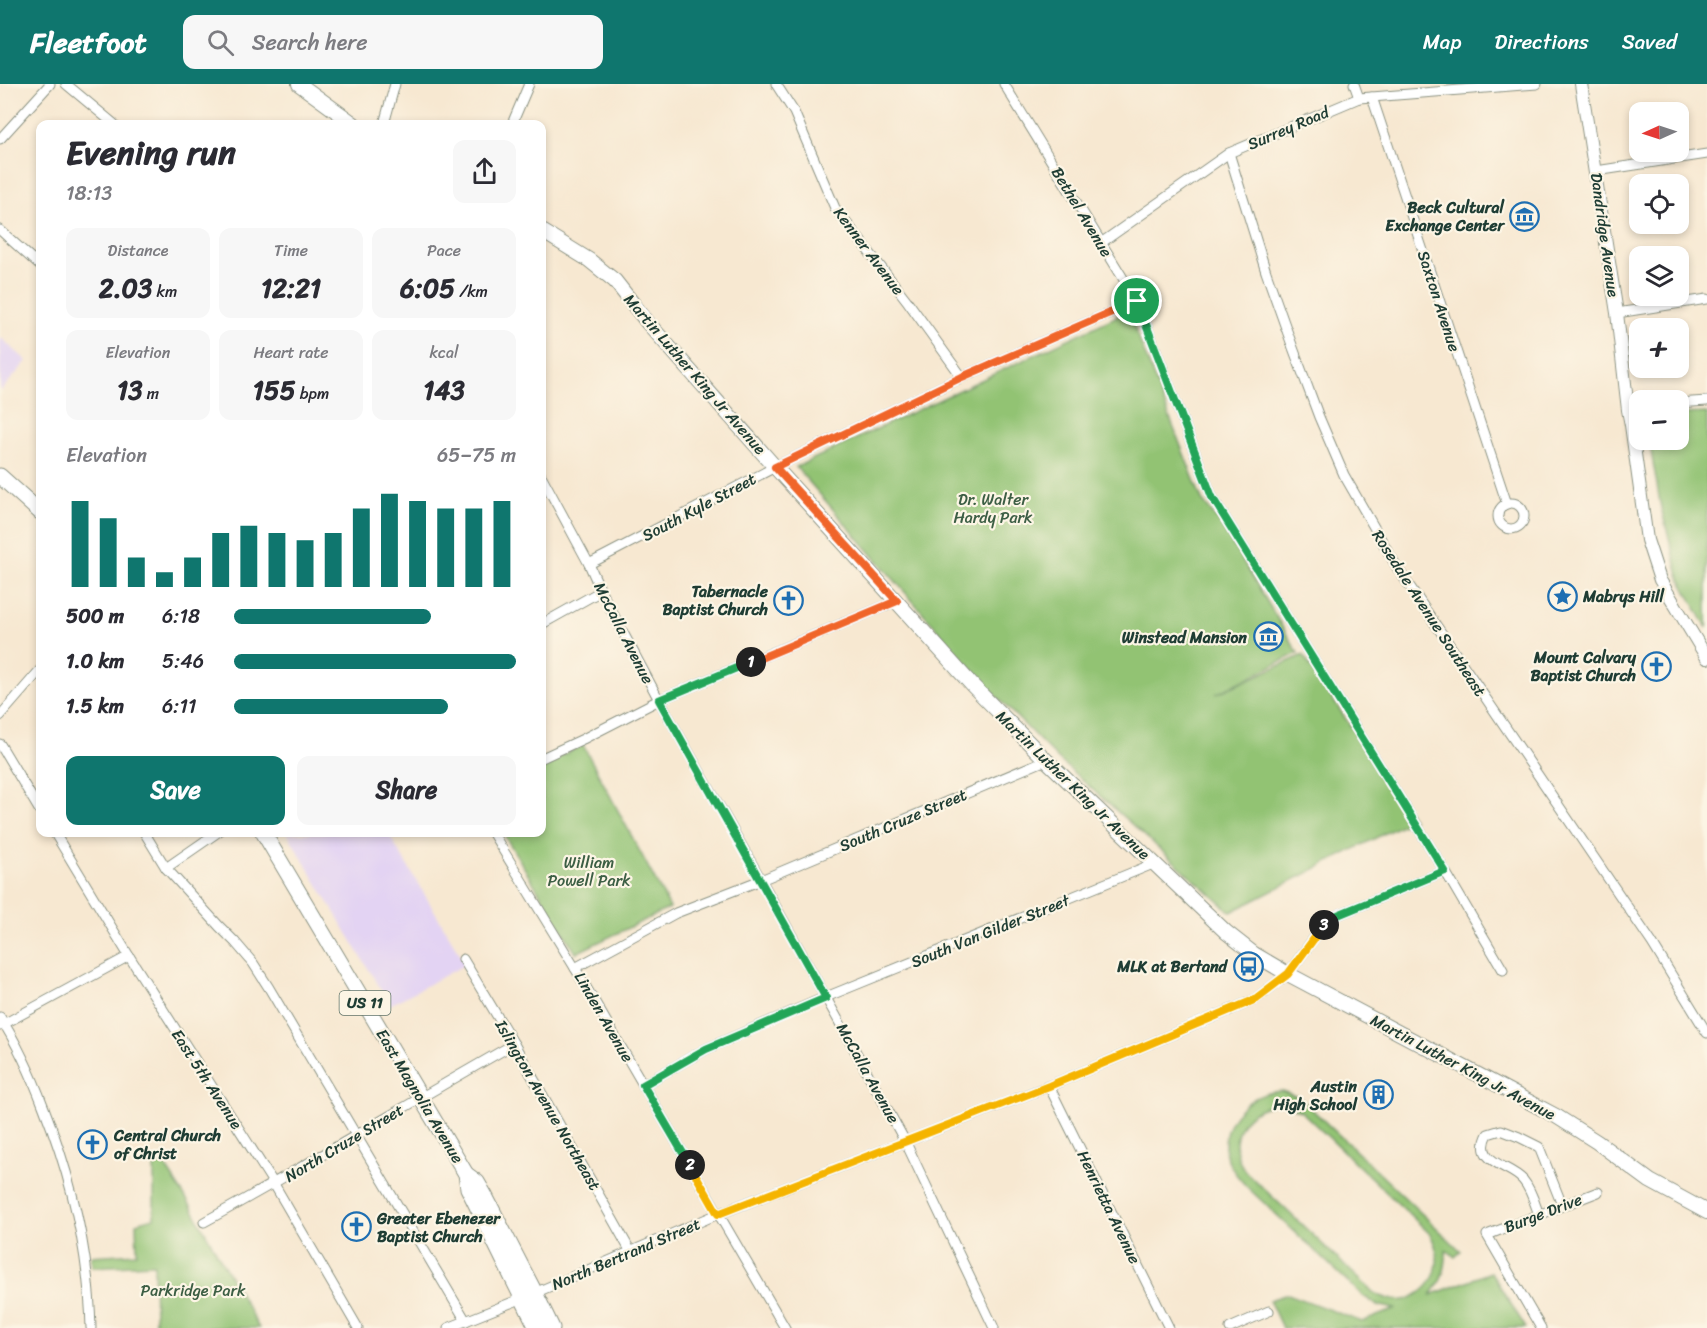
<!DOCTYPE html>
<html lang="en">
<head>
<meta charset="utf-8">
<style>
	:root { --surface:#fff; --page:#f7f7f7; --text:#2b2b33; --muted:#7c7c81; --accent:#0f766e }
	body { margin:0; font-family:Sriracha,sans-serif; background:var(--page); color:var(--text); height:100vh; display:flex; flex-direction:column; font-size:22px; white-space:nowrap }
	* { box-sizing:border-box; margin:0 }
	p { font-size:20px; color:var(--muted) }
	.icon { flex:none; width:33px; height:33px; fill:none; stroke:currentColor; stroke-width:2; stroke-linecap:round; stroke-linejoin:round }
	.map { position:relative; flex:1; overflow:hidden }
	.panel { position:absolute; left:36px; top:36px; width:510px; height:717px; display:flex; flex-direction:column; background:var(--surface); border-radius:12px; box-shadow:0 3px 9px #0003 }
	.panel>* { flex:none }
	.needle { width:39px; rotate:267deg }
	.controls { position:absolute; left:1629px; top:18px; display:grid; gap:12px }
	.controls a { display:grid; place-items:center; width:60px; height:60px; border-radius:12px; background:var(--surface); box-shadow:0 3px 9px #0003; font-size:30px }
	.pin { position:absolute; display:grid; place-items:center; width:51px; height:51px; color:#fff; margin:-26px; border:3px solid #fff; border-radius:50%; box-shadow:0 2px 6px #0007 }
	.km { position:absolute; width:30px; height:30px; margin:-15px; border-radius:50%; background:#222; color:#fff; font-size:16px; line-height:30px; text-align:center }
	.round { display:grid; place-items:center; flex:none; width:63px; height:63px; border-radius:12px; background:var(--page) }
	.headline { display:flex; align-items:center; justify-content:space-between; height:102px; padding:0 30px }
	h1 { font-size:33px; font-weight:700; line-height:45px }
	.metrics { display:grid; grid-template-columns:repeat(3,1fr); gap:9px; height:102px; padding:6px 30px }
	.metrics div { display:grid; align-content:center; border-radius:12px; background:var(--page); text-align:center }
	.metrics b { font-size:26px; font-weight:700 }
	.metrics small { font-size:16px; font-weight:400 }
	.metrics p { font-size:16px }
	.chart { height:168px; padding:12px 30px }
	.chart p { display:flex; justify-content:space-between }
	.chart svg { width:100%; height:108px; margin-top:6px; stroke:var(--accent); stroke-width:6 }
	.button { display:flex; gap:12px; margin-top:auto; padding:12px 30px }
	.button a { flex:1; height:69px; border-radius:12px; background:var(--accent); color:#fff; font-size:24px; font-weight:700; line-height:69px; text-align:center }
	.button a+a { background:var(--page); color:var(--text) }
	ul { padding:0 30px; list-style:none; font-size:20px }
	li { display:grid; grid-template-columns:96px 72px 1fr; align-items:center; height:45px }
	li i { height:15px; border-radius:8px; background:var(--accent) }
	header { display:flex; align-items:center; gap:36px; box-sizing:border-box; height:84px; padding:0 30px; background:var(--accent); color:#fff }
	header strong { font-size:28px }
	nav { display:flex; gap:33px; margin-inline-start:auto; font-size:21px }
	.search { width:420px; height:54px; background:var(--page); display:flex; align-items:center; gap:15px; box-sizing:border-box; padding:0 21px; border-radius:12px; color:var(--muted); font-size:22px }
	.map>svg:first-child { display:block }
	.built { fill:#e3d3f3 }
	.green { fill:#92c373; stroke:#588054; stroke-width:1.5; fill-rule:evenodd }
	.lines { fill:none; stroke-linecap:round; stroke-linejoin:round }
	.minor-casing { stroke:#8b9282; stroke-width:11 }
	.tertiary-casing { stroke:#8b9282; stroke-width:14 }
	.secondary-casing { stroke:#8b9282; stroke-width:16 }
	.primary-casing { stroke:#8b9282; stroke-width:17 }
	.minor { stroke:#fff; stroke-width:9 }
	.tertiary { stroke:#fff; stroke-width:12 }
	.secondary { stroke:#fff; stroke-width:14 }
	.primary { stroke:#fff; stroke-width:15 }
	.split-1-casing { stroke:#fff; stroke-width:12 }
	.split-2-casing { stroke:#fff; stroke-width:12 }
	.split-3-casing { stroke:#fff; stroke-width:12 }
	.split-4-casing { stroke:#fff; stroke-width:12 }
	.split-1 { stroke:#f0652b; stroke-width:8 }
	.split-2 { stroke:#22a559; stroke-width:8 }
	.split-3 { stroke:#f5b400; stroke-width:8 }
	.split-4 { stroke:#22a559; stroke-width:8 }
	.labels { text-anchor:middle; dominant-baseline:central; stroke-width:4.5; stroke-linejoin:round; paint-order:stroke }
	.shield { fill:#fcf5e5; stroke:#617469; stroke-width:1.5 }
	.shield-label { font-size:15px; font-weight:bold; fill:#1f3d34 }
	.street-label { font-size:16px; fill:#1f3d34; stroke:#fcf5e5 }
	.poi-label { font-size:16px; font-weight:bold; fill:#1f3d34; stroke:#fcf5e5; text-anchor:end }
	.park-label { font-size:16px; fill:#3c5e44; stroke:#fcf5e5 }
</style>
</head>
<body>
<header>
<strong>Fleetfoot</strong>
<div class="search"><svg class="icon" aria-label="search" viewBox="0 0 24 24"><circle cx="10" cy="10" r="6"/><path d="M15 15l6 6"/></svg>Search here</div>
<nav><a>Map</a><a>Directions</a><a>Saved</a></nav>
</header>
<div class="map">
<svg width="1707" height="1244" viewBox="0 0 1707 1244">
	<rect width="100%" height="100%" fill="#fcf5e5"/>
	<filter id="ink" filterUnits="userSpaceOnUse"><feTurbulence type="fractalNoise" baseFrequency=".0167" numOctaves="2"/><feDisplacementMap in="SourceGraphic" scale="12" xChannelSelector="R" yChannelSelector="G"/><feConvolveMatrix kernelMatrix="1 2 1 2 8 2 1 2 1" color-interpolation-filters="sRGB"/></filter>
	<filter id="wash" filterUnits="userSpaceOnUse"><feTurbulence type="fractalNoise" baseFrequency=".008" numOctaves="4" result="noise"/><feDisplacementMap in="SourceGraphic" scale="24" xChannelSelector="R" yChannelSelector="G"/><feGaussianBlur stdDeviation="1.35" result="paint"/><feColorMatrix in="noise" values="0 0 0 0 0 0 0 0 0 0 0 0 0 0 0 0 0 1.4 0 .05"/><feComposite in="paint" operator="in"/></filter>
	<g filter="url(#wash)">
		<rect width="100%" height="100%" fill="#f7e8d1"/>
		<g class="built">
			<polygon points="0,253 27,277 0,308"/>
			<polygon points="287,749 388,749 466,880 390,921"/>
		</g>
		<g class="green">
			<polygon points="1128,227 1202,416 1220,439 1298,569 1216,610 1303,571 1413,735 1231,828 1058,675 991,607 796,383"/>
			<polygon points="1707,329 1707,544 1680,495 1661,424 1649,356 1678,356 1679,330"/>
			<polygon points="583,661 670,824 576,869 503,749 542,748 542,681"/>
			<path d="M1282,1007L1300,1014L1461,1167L1455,1173L1446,1166C1447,1184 1442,1197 1431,1211L1491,1188L1526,1244H1282L1269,1216L1288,1210L1362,1238L1395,1225L1377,1221L1363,1212L1246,1102C1236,1091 1224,1077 1225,1061C1225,1030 1254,1008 1282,1007ZM1277,1020L1287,1021L1302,1028L1429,1149C1442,1169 1440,1196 1418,1210C1414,1212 1410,1215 1405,1216C1394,1218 1384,1214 1374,1209L1245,1087C1224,1056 1242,1025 1277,1020Z"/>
			<polygon points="163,1079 189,1119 259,1244 155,1244 154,1180 92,1183 91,1172 137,1169 136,1139 154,1134 154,1081"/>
		</g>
	</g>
	<g filter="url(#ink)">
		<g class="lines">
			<defs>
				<g id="minor">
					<polyline points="66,0 114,40"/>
					<polyline points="776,0 794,28 835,124 908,218 962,293"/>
					<polyline points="1004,0 1137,217 1212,413 1445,787 1503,886"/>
					<polyline points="1354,0 1359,14"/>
					<polyline points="1372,13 1507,420"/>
					<polyline points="384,40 395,0"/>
					<polyline points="512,40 529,0"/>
					<polyline points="0,55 50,0"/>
					<polyline points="1229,69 1266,188 1292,261 1319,333 1344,391 1398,485 1652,859 1707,949"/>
					<polyline points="1596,87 1707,70"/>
					<polyline points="0,146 40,182"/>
					<polyline points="1101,159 1229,69 1359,14 1537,0"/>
					<polyline points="1617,229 1707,215"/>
					<polyline points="1678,319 1707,317"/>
					<polyline points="542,393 589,480 601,507 659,616 761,796 906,1059 994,1244"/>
					<circle cx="1511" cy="432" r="13"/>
					<polyline points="589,480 775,383 962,293 1137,217"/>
					<polyline points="542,540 601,507"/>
					<polyline points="0,632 40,586"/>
					<polyline points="0,660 40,727"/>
					<polyline points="542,674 583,655 659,616 897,517"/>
					<polyline points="54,748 129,872 274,1100 358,1244"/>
					<polyline points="144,748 166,784 219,842 235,858 253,879 269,904 466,1237"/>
					<polyline points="492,748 575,884 785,1244"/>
					<polyline points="166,784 218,748"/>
					<polyline points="463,875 514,960 631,1168"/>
					<polyline points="575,884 676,829 761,796 1046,676"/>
					<path d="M0,933C18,961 32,992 44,1024C72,1095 89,1168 91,1244"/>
					<polyline points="0,942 129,872"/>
					<polyline points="643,1001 706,965 826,913 1153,780"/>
					<polyline points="1049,1002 1169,1244"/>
					<path d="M1539,1131C1535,1120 1531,1105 1523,1096C1509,1080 1473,1079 1488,1050L1501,1046L1519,1053L1539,1063L1562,1121"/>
					<path d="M204,1138C308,1081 410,1019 514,960"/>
					<polyline points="448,1244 523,1214 718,1130 1049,1002 1254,916 1288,890 1328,835 1445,787"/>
					<polyline points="1230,1244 1269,1227"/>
					<polyline points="1541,1244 1487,1151 1598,1108"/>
				</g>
				<polyline id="tertiary" points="1581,0 1617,229 1628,326 1631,341 1647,456 1660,496 1707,574"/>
				<g id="secondary">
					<polyline points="299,0 354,40"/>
					<polyline points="542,147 589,176 615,197 648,239 775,383 972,601 1046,676 1226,848 1254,870 1288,890 1556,1032 1597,1058 1650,1097 1707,1128"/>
				</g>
				<g id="primary">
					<polyline points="0,392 40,428"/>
					<polyline points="263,748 466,1090 468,1104 537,1244"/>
					<polyline points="466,1090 477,1098 484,1110 535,1209 552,1244"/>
				</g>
			</defs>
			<use href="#minor" class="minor-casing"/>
			<use href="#tertiary" class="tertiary-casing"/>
			<use href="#secondary" class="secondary-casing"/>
			<use href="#primary" class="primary-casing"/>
			<use href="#minor" class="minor"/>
			<use href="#tertiary" class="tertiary"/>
			<use href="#secondary" class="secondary"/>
			<use href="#primary" class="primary"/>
		</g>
	</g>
	<g class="lines" filter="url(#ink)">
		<defs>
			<polyline id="split-1" points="751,578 897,517 775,383 962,293 1137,217"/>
			<polyline id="split-2" points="690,1081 643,1001 706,965 826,914 659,616 751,578"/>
			<polyline id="split-3" points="690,1081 718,1130 1049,1002 1254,916 1288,890 1324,841"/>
			<polyline id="split-4" points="1137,217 1212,413 1445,787 1328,835 1324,841"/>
		</defs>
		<use href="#split-1" class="split-1-casing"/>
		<use href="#split-2" class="split-2-casing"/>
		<use href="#split-3" class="split-3-casing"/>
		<use href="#split-4" class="split-4-casing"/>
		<use href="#split-1" class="split-1"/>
		<use href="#split-2" class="split-2"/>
		<use href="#split-3" class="split-3"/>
		<use href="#split-4" class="split-4"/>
	</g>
	<defs>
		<symbol id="museum-ring" viewBox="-11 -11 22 22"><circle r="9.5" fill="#fcf5e5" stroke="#1f6fb2" stroke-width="1.5"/><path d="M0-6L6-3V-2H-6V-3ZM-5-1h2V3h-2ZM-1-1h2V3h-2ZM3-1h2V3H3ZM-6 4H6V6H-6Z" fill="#1f6fb2"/></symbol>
		<symbol id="sight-ring" viewBox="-11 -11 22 22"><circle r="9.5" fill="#fcf5e5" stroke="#1f6fb2" stroke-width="1.5"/><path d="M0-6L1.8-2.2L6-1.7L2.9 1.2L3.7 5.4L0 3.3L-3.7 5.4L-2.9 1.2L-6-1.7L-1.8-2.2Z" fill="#1f6fb2"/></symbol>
		<symbol id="church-ring" viewBox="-11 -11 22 22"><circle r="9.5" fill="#fcf5e5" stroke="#1f6fb2" stroke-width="1.5"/><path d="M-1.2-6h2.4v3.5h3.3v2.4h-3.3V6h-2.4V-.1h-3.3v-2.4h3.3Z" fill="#1f6fb2"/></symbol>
		<symbol id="bus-ring" viewBox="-11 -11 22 22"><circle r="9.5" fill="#fcf5e5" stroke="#1f6fb2" stroke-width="1.5"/><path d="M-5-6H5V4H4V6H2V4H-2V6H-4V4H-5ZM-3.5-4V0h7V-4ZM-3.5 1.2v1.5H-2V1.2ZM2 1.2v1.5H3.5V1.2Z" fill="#1f6fb2"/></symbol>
		<symbol id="building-ring" viewBox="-11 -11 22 22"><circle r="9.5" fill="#fcf5e5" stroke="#1f6fb2" stroke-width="1.5"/><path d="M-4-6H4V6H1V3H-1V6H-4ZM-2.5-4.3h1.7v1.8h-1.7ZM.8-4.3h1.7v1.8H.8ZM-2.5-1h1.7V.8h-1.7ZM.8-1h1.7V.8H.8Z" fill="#1f6fb2"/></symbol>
	</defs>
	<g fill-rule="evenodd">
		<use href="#museum-ring" x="1508" y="116" width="33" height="33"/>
		<use href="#sight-ring" x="1546" y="496" width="33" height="33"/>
		<use href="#church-ring" x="772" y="500" width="33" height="33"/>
		<use href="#museum-ring" x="1252" y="536" width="33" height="33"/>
		<use href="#church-ring" x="1640" y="566" width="33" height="33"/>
		<use href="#bus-ring" x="1232" y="866" width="33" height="33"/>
		<use href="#building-ring" x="1362" y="994" width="33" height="33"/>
		<use href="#church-ring" x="76" y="1044" width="33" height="33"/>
		<use href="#church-ring" x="340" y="1126" width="33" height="33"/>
	</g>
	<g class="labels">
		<rect class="shield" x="339.5" y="907" width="51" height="24" rx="4.5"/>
		<g class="shield-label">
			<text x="365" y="919">US 11</text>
		</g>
		<g class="street-label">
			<text transform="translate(1288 44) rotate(-23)">Surrey Road</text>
			<text transform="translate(1082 128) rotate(59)">Bethel Avenue</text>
			<text transform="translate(1605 151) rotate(82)">Dandridge Avenue</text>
			<text transform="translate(869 167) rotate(53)">Kenner Avenue</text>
			<text transform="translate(1439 217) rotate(72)">Saxton Avenue</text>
			<text transform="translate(695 290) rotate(49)">Martin Luther King Jr Avenue</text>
			<text transform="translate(699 423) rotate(-28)">South Kyle Street</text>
			<text transform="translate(1429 529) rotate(57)">Rosedale Avenue Southeast</text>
			<text transform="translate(624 549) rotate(63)">McCalla Avenue</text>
			<text transform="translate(1073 701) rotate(44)">Martin Luther King Jr Avenue</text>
			<text transform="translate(903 736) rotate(-23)">South Cruze Street</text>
			<text transform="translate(990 847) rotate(-22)">South Van Gilder Street</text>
			<text transform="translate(604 933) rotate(60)">Linden Avenue</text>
			<text transform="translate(1463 983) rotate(28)">Martin Luther King Jr Avenue</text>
			<text transform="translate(868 989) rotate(61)">McCalla Avenue</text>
			<text transform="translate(207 995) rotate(57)">East 5th Avenue</text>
			<text transform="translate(420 1012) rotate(59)">East Magnolia Avenue</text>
			<text transform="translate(548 1021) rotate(60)">Islington Avenue Northeast</text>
			<text transform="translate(344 1059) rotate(-31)">North Cruze Street</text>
			<text transform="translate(1109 1123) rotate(64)">Henrietta Avenue</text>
			<text transform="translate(1543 1129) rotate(-21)">Burge Drive</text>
			<text transform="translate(626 1170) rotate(-23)">North Bertrand Street</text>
		</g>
		<g class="poi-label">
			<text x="1504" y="123">Beck Cultural<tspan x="1504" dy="18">Exchange Center</tspan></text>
			<text x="768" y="507">Tabernacle<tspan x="768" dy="18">Baptist Church</tspan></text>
			<text x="1583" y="512" text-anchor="start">Mabrys Hill</text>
			<text x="1247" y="553">Winstead Mansion</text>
			<text x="1636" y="573">Mount Calvary<tspan x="1636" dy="18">Baptist Church</tspan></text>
			<text x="1227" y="882">MLK at Bertand</text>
			<text x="1357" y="1002">Austin<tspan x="1357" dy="18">High School</tspan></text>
			<text x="114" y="1051" text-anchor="start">Central Church<tspan x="114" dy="18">of Christ</tspan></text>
			<text x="377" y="1134" text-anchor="start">Greater Ebenezer<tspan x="377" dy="18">Baptist Church</tspan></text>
		</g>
		<g class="park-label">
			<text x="993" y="415">Dr. Walter<tspan x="993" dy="18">Hardy Park</tspan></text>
			<text x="589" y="778">William<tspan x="589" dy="18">Powell Park</tspan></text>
			<text x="193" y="1206">Parkridge Park</text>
		</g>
	</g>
</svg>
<div class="controls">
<a><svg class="needle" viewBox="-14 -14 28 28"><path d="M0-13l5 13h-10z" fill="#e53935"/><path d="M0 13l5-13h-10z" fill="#7c7c81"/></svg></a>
<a><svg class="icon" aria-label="locate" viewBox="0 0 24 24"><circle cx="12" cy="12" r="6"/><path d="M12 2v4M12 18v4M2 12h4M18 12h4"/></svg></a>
<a><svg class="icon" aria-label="layers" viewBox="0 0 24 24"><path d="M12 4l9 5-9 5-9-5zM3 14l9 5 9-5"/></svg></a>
<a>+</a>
<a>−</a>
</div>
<div class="pin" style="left:1137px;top:217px;background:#1e9e55"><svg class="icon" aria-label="arrive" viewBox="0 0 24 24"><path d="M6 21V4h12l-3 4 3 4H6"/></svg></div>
<b class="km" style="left:751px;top:578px">1</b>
<b class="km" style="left:690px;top:1081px">2</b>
<b class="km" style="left:1324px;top:841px">3</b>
<section class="panel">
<div class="headline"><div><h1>Evening run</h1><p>18:13</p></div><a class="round"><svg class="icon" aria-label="share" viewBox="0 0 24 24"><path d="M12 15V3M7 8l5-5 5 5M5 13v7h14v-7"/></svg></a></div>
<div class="metrics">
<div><p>Distance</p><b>2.03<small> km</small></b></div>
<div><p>Time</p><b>12:21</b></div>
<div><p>Pace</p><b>6:05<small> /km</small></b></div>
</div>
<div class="metrics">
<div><p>Elevation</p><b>13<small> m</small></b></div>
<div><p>Heart rate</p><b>155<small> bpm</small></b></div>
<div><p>kcal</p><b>143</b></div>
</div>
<div class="chart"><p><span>Elevation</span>65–75 m</p>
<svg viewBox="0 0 160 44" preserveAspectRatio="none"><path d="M5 44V9M15 44V16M25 44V32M35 44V38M45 44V32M55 44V22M65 44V19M75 44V22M85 44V25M95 44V22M105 44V12M115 44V6M125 44V9M135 44V12M145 44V12M155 44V9"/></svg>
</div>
<ul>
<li><b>500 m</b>6:18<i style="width:70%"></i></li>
<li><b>1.0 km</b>5:46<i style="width:100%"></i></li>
<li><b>1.5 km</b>6:11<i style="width:76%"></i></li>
</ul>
<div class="button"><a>Save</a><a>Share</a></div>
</section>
</div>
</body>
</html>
